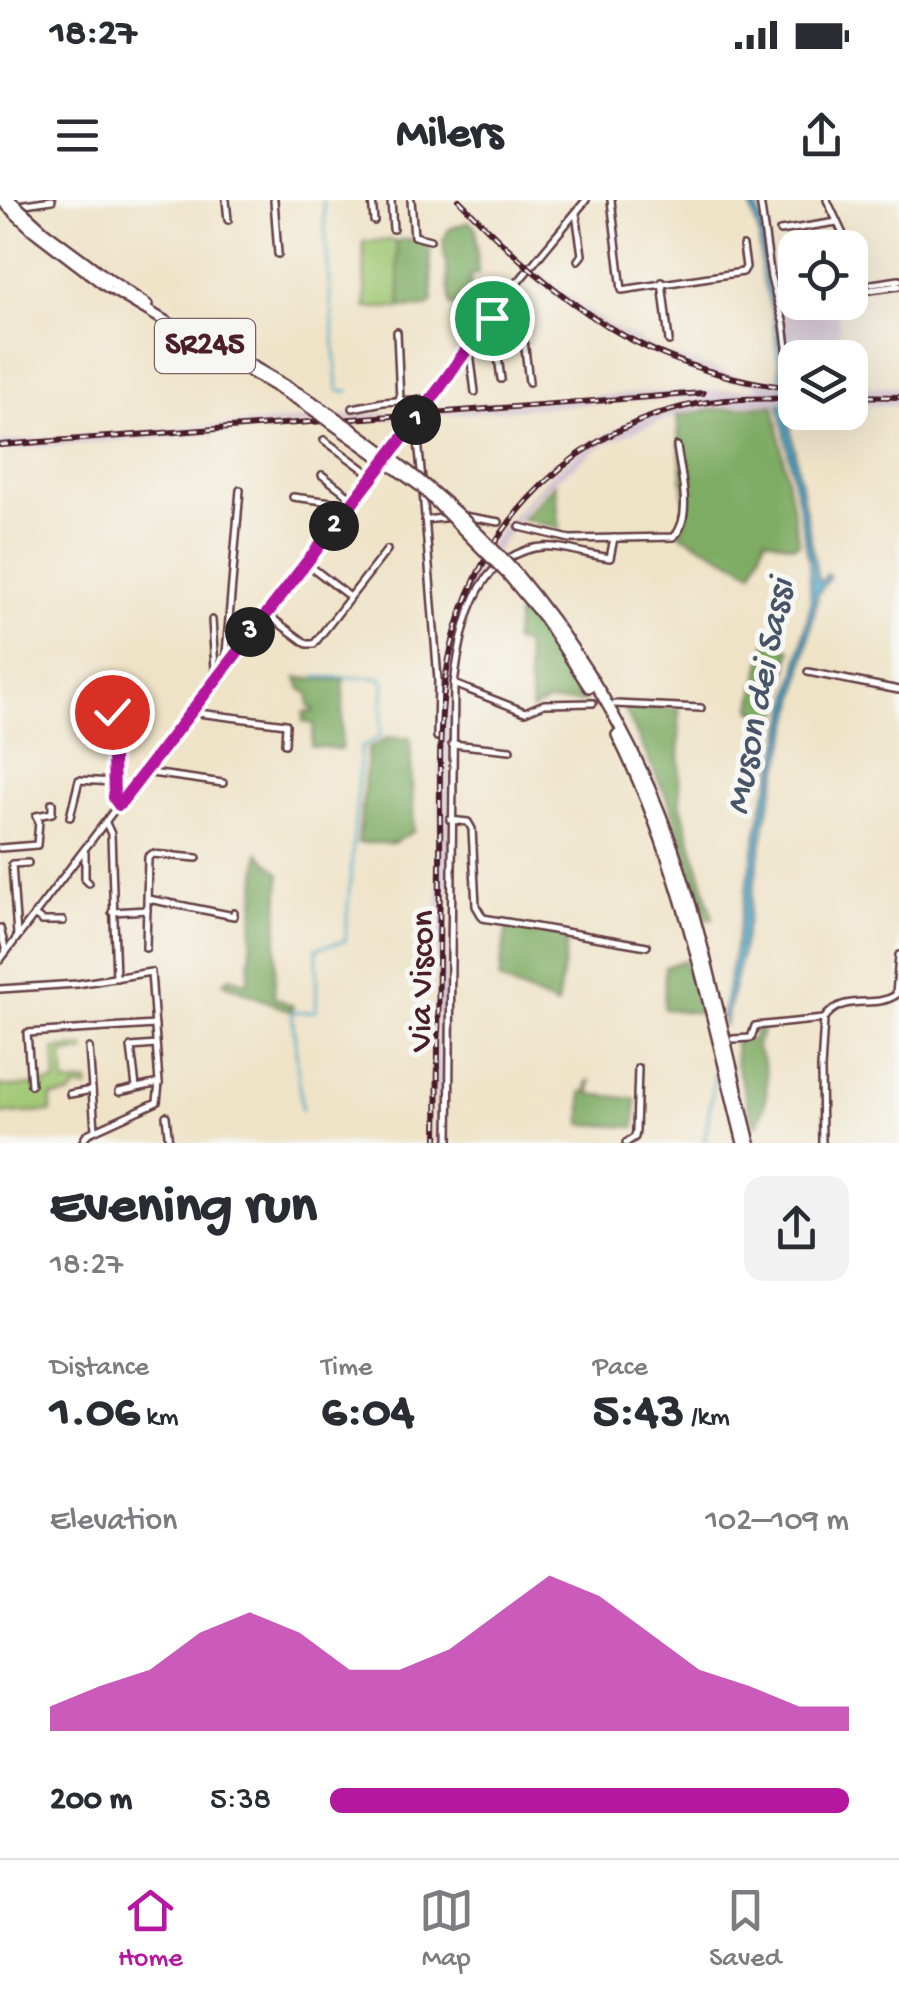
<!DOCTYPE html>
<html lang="en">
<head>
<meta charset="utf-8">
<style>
	:root { --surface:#fff; --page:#f2f2f3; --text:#2b2b33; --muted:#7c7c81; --line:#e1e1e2; --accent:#b5179e }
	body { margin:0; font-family:"Gochi Hand",sans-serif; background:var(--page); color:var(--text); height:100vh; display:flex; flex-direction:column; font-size:38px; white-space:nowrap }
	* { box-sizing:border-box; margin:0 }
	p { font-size:32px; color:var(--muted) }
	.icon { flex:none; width:55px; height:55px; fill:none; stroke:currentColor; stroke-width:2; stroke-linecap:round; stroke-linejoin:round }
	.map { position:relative; height:943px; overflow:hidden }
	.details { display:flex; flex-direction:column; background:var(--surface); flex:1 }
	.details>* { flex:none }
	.controls { position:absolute; left:778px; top:30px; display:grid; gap:20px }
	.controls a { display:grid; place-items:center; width:90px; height:90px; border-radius:20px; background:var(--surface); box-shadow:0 10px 40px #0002; font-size:50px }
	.pin { position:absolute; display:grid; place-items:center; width:85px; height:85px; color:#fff; margin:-42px; border:5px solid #fff; border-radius:50%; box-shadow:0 2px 10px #0007 }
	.km { position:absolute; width:50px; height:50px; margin:-25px; border-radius:50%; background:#222; color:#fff; font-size:28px; line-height:50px; text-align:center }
	.round { display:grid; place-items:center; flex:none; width:105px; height:105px; border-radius:20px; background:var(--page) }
	.headline { display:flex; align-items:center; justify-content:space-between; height:170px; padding:0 50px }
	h1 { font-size:55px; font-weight:700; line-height:75px }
	.figures { display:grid; grid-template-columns:repeat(3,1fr); gap:15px; height:170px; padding:10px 50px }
	.figures div { display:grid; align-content:center }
	.figures b { font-size:50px; font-weight:700 }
	.figures small { font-size:28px; font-weight:400 }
	.figures p { font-size:28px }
	.chart { height:280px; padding:20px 50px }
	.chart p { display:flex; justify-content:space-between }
	.chart svg { width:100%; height:180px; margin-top:10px; fill:var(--accent); opacity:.7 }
	ul { padding:0 50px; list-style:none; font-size:32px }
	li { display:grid; grid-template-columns:160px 120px 1fr; align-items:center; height:75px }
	li i { height:25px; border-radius:12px; background:var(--accent) }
	.status { display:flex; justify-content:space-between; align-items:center; height:70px; padding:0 50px; background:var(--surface); direction:ltr }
	.status svg { height:28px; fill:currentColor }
	header { display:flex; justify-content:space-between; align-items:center; height:130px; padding:0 50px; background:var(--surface); font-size:45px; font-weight:700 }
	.tab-bar { display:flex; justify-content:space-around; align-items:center; height:140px; border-top:2px solid var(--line); background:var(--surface); font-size:28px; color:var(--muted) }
	.tab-bar a { display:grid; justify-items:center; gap:5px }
	.tab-bar .active { color:var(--accent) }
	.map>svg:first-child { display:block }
	.industrial { fill:#cfbdcf }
	.green { fill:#9ec772; stroke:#74734e; stroke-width:2.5 }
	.forest { fill:#7eac64; stroke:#646648; stroke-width:2.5 }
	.water { fill:#44a6c4; stroke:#476278; stroke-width:2.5 }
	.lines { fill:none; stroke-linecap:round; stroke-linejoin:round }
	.stream { stroke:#44a6c4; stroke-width:2.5 }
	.minor-tunnel { stroke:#cebca8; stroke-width:5; stroke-dasharray:5 2.5; stroke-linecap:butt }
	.minor-casing { stroke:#633c42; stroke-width:10 }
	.highway-casing { stroke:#633c42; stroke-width:14 }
	.minor { stroke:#fff; stroke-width:5 }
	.highway { stroke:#fff; stroke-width:9 }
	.rail-casing { stroke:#4a1f2b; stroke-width:6 }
	.rail { stroke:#f6f6f2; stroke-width:2.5; stroke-dasharray:8; stroke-linecap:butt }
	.highway-bridge-casing { stroke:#633c42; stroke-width:14; stroke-linecap:butt }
	.highway-bridge { stroke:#fff; stroke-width:9 }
	.route-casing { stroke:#fff; stroke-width:20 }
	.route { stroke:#b5179e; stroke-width:12 }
	.labels { text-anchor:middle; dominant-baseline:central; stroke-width:10; stroke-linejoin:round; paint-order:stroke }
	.shield { fill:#f6f6f2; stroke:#7e6067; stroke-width:2.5 }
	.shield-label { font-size:32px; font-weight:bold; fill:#4a1f2b }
	.street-label { font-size:35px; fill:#4a1f2b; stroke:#f6f6f2 }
	.water-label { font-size:38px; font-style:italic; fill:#485568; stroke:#f6f6f2 }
</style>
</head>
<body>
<div class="status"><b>18:27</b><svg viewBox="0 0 49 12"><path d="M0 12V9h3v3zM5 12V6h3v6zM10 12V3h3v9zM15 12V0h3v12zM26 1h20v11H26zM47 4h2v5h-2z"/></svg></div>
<header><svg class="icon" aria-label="menu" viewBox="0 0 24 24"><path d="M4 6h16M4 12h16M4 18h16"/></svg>Milers<svg class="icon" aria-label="share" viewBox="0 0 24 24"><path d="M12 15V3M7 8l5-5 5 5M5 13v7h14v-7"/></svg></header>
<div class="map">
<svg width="899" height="943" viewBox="0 0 899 943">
	<rect width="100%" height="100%" fill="#f6f6f2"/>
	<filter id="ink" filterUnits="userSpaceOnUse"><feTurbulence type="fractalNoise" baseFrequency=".01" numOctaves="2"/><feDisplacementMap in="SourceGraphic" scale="20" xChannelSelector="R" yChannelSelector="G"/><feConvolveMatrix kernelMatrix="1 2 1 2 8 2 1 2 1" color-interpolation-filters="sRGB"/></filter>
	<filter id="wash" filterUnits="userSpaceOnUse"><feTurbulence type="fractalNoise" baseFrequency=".0048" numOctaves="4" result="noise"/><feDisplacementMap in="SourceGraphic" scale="40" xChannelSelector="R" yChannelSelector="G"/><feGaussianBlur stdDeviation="2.25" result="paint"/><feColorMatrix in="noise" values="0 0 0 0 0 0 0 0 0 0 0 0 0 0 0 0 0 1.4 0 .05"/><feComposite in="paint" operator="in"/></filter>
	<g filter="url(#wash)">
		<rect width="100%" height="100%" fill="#efe3c7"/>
		<g class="industrial">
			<polygon points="795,54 795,100 787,102 779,58 779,55"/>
			<polygon points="532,69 605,123 663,153 749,179 790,186 795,182 795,203 714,206 678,214 604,244 549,285 528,306 488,363 460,429 451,487 443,943 435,943 440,530 445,463 458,411 480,361 495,336 548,276 587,246 627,223 701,199 641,200 423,216 428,210 635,193 758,189 758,185 722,178 664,158 619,137 570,107 528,74"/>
			<polygon points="806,102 836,103 843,157 795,158 795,176 781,106"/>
			<polygon points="850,186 899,187 899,206 850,205"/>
			<polygon points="419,211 415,217 0,250 0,242"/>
		</g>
		<g class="green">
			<polygon points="390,40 397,43 401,108 366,108 363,42"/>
			<polygon points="85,847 85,852 63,854 65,884 88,882 89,888 75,888 70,895 51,897 51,912 0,914 0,885 13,887 56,882 54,849"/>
		</g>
		<g class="forest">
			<polygon points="469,22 476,28 478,74 471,75 468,106 451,106 443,41 449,29"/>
			<polygon points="417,38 429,42 433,102 427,107 401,108 396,41"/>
			<polygon points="774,205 799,344 793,346 765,338 753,372 680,334 686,315 677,216 709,210"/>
			<polygon points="555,283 560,328 522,319"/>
			<polygon points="518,413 529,418 585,502 547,502 532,510 525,444 513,442"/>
			<polygon points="766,443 791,449 778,519 753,511 752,506"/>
			<polygon points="297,478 344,480 341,549 311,546 314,524 303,522 304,512 313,512 314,509 309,507 309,494 301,489"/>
			<polygon points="624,507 679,509 680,602 713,718 706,720 671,607"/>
			<polygon points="387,538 410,538 414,631 393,643 358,643 368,549"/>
			<polygon points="259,653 280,674 274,797 293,806 292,812 223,783 229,777 248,783"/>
			<polygon points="507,724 568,736 557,806 499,780"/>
			<polygon points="684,760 701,813 664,809 665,767"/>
			<path d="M756,827H764L756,848C772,868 768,903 757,925L753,922L736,863L735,841H751Z"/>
			<polygon points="588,881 591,881 590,894 636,899 635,927 582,924 582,892 587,892"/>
		</g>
		<g class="water">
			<polygon points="749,0 755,0 763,26 769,82 784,134 787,186 781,185 773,115 762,76 759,35"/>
			<polygon points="779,204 786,204 818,380 822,381 827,374 830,376 818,394 792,519 767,614 741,756 724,827 722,816 762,608 778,555 811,402 809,360"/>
		</g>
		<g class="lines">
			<g class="stream">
				<polyline points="323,0 331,107"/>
				<polyline points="332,111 338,191 349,191"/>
				<polyline points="783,183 784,205"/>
				<polyline points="302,910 292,812 316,811 317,748 345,741 361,548 380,536 384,483 381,478 316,477"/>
				<polyline points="704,943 718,855"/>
			</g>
		</g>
	</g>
	<g filter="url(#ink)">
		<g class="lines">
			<polyline class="minor-tunnel" points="499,322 520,327"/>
			<defs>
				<g id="minor">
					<polyline points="226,0 228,20"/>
					<polyline points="274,0 278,54"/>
					<polyline points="372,0 374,21"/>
					<polyline points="391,0 393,29"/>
					<polyline points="411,0 414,36 430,40"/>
					<polyline points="611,0 622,90 743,72 746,67 743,46"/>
					<polyline points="760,0 771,78 784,124 791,178"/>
					<polyline points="827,0 849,47"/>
					<polyline points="18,5 52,0"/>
					<polyline points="576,13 582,55 578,60"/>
					<polyline points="780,31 837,22"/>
					<polyline points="850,48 863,79 860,87 853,83 850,60"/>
					<polyline points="517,82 529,182"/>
					<polyline points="662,82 669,141"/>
					<polyline points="872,84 899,80"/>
					<polyline points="859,87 870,90 899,86"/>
					<polyline points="492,113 501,179"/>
					<polyline points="397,132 400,201"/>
					<polyline points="469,145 475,192"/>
					<polyline points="353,208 383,202 429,199"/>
					<polyline points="416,221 422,280"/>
					<polyline points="324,240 373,276"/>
					<polyline points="322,275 355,300"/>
					<polyline points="423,291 438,480 437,537"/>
					<polyline points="293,297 340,303 349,307"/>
					<polyline points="463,316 499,322"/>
					<polyline points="425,320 452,317"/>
					<path d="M520,327L570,339L674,337C694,315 680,273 677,246"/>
					<path d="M506,360C546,335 568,352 610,358L614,338"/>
					<polyline points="302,364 314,369 350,397"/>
					<polyline points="260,419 265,423 272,418 307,444 314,444 387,350"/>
					<polyline points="212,420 215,469 219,474"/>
					<polyline points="247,436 254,441 266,423"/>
					<polyline points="230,458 226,454 227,442 240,290"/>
					<polyline points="808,472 899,490"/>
					<polyline points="111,482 113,582 114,598 119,605"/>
					<polyline points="454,484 525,512 544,504 593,503"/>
					<polyline points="615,504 701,508"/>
					<polyline points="190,512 286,524 285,544"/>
					<polyline points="452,544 510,550"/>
					<polyline points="144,572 223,583"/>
					<polyline points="70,617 79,580 113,582"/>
					<polyline points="450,620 468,622 472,629 476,706 483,718 647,746"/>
					<polyline points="106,623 111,634 116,778"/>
					<polyline points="0,648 37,645 39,621 36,616 52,613 52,603"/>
					<polyline points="85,653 85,679 89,683"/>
					<polyline points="148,699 184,706"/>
					<polyline points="184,706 234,716 234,713"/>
					<polyline points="112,712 147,710"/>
					<polyline points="34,715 42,721 63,721"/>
					<polyline points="0,728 6,752"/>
					<polyline points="17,735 12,664 28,663"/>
					<polyline points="146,748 148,657 152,654 197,658"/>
					<polyline points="0,760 243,441 416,221 489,117 586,0"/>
					<polyline points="0,789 77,784 151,772 159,883 157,902 87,934 82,943"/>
					<polyline points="733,839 751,838 755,826 824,819"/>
					<polyline points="89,848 95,929"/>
					<polyline points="31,885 27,833 155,825"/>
					<polyline points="136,887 131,847 156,845"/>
					<polyline points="119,892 159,883"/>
					<polyline points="70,894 92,890"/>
					<polyline points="166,916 169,943"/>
					<path d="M449,943L454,484C459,446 467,393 497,367"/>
					<polyline points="626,943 635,937 636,931 638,868"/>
					<path d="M822,943L821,869L824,819C844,791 873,810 896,795L899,755"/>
				</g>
				<g id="highway">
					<polyline points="114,83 147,105"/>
					<polyline points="106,86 305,204"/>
					<polyline points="230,153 310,200"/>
					<path d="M515,372C580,450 633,539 668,634C704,734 724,840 750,943"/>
					<polyline points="509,376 544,418 589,487"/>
					<path d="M617,535C681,664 708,804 743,943"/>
				</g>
			</defs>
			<use href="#minor" class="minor-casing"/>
			<use href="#highway" class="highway-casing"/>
			<use href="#minor" class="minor"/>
			<use href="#highway" class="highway"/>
			<defs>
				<g id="rail">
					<path d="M459,0C560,104 642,169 790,188"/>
					<polyline points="850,196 899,197"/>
					<polyline points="0,245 703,193"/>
					<path d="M437,943C438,850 439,756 440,663C441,596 436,525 449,459C472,338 561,237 682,207C719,198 757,198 795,199"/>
				</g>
			</defs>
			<use href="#rail" class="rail-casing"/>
			<use href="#rail" class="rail"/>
			<defs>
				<g id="highway-bridge">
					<polyline points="1,0 34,31 106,86"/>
					<polyline points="10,0 44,31 114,83"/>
					<path d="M310,200C389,253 451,301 515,372"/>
					<polyline points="305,204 420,286 509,376"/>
				</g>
			</defs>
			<use href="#highway-bridge" class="highway-bridge-casing"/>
			<use href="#highway-bridge" class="highway-bridge"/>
		</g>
	</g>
	<g class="lines" filter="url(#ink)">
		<defs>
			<polyline id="route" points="112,512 114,598 119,605 416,221 492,114 492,118"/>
		</defs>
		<use href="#route" class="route-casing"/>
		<use href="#route" class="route"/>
	</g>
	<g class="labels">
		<rect class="shield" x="155" y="119" width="100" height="54" rx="8"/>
		<g class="shield-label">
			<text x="205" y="146">SR245</text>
		</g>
		<g class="street-label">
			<text transform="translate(424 781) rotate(-89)">Via Viscon</text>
		</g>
		<g class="water-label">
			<text transform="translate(762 497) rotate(-79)">Muson dei Sassi</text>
		</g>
	</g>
</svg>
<div class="controls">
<a><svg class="icon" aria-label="locate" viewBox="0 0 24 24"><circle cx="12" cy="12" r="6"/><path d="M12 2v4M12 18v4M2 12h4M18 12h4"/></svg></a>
<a><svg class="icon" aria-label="layers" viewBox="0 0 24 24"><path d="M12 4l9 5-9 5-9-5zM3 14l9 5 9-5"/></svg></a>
</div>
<div class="pin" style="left:492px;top:118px;background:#1e9e55"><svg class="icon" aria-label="arrive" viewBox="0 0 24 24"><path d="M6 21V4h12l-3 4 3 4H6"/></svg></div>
<div class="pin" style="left:112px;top:512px;background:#d93025"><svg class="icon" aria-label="check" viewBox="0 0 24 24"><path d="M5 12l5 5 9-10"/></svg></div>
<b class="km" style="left:416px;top:220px">1</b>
<b class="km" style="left:334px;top:326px">2</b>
<b class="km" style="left:250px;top:432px">3</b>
</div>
<section class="details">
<div class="headline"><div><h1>Evening run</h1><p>18:27</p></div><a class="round"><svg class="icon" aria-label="share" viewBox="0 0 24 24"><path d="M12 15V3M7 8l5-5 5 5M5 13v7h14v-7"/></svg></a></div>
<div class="figures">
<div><p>Distance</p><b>1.06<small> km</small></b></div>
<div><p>Time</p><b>6:04</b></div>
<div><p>Pace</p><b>5:43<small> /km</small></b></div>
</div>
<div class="chart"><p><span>Elevation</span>102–109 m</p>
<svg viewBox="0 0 160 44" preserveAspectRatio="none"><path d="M0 44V38L10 33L20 29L30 20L40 15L50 20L60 29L70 29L80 24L90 15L100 6L110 11L120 20L130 29L140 33L150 38L160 38V44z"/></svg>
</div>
<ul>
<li><b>200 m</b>5:38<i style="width:100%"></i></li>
</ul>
</section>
<nav class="tab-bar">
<a class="active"><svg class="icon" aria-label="home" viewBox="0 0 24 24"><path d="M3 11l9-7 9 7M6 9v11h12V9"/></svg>Home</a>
<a><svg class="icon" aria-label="map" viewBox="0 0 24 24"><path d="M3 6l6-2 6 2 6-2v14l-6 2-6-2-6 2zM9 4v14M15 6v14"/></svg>Map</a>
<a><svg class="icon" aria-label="saved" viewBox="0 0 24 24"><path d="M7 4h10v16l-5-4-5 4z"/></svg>Saved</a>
</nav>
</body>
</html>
